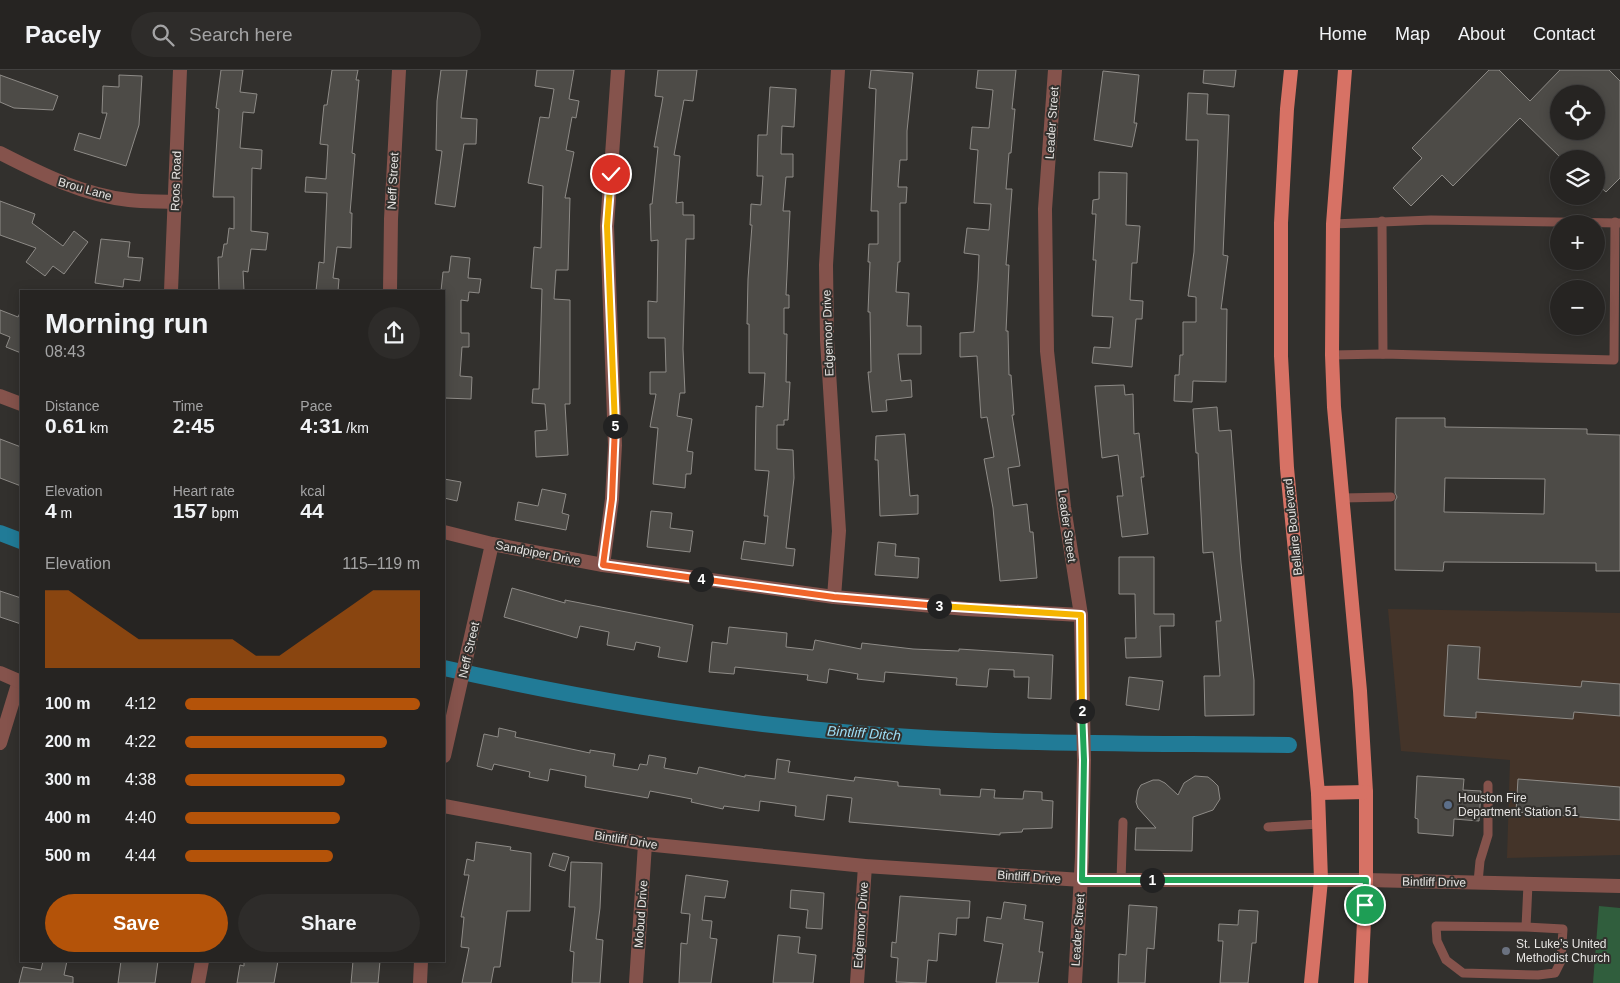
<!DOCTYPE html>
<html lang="en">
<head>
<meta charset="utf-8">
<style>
	:root { --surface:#262422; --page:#2e2c2a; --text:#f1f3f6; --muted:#a4a4a5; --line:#424140; --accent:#b45309 }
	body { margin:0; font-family:Helvetica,sans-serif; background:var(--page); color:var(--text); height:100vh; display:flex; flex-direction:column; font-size:19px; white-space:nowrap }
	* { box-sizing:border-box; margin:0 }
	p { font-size:16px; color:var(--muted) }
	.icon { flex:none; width:28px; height:28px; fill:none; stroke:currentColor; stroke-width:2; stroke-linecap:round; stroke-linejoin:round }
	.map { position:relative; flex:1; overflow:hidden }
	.side { position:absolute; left:20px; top:220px; width:425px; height:672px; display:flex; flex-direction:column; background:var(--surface); border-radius:0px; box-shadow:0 2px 12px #0003,0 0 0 1px var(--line) }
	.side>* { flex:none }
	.controls { position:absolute; left:1550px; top:15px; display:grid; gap:10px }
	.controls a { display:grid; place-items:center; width:55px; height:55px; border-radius:50%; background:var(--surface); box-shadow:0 2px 12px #0003,0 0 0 1px var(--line); font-size:25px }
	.pin { position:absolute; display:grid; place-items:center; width:42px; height:42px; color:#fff; margin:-21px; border:2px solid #fff; border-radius:50%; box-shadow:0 1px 5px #0007 }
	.km { position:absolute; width:25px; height:25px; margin:-12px; border-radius:50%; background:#222; color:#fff; font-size:14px; line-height:25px; text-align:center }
	.round { display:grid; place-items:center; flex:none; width:52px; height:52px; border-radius:26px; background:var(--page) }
	.summary { display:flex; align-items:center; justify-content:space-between; height:85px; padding:0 25px }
	h1 { font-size:28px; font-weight:700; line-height:38px }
	.stats { display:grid; grid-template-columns:repeat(3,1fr); gap:8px; height:85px; padding:5px 25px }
	.stats div { display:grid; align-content:center }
	.stats b { font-size:21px; font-weight:700 }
	.stats small { font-size:14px; font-weight:400 }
	.stats p { font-size:14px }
	.chart { height:140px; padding:10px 25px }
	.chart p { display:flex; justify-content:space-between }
	.chart svg { width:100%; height:90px; margin-top:5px; fill:var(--accent); opacity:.7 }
	.action { display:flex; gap:10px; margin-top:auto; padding:10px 25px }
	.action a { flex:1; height:58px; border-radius:30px; background:var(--accent); color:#fff; font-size:20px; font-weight:700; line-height:58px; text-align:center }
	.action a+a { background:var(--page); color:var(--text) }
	ul { padding:0 25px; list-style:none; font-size:16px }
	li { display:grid; grid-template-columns:80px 60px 1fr; align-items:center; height:38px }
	li i { height:12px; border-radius:6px; background:var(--accent) }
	header { display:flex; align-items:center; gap:30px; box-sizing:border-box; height:70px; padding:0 25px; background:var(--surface); border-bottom:1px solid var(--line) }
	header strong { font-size:24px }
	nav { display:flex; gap:28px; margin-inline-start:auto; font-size:18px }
	.search { width:350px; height:45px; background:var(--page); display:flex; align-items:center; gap:12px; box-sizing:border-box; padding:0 18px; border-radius:28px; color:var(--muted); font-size:19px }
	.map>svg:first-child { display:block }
	.commercial { fill:#443429 }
	.green { fill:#305e3d }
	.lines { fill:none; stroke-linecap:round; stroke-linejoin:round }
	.canal { stroke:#217b97; stroke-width:16 }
	.building { fill:#4d4b47; stroke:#8e8b87; fill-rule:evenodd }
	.service { stroke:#85534c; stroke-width:9 }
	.minor { stroke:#85534c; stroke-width:14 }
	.tertiary { stroke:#85534c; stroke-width:14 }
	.primary { stroke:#d77265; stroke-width:14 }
	.split-1-casing { stroke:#fff; stroke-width:10 }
	.split-2-casing { stroke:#fff; stroke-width:10 }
	.split-3-casing { stroke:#fff; stroke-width:10 }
	.split-4-casing { stroke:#fff; stroke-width:10 }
	.split-5-casing { stroke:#fff; stroke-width:10 }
	.split-6-casing { stroke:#fff; stroke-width:10 }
	.split-1 { stroke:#22a559; stroke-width:6 }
	.split-2 { stroke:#22a559; stroke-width:6 }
	.split-3 { stroke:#f5b400; stroke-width:6 }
	.split-4 { stroke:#f0652b; stroke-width:6 }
	.split-5 { stroke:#f0652b; stroke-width:6 }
	.split-6 { stroke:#f5b400; stroke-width:6 }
	.service-dot { fill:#5c6f8a; stroke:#32302d; stroke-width:2 }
	.worship-dot { fill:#6b7280; stroke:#32302d; stroke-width:2 }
	.labels { text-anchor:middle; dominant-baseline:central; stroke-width:4; stroke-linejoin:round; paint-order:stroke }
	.street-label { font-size:12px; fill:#e6e4e2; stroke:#32302d }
	.poi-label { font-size:12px; fill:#e6e4e2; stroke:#32302d; text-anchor:start }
	.water-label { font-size:14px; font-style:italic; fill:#9dddf5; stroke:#32302d }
</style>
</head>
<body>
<header>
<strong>Pacely</strong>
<div class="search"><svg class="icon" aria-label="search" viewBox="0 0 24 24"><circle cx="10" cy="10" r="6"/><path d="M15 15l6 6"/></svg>Search here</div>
<nav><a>Home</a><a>Map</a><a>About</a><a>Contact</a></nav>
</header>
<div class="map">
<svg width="1620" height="913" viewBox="0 0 1620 913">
	<rect width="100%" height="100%" fill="#32302d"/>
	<polygon class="commercial" points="1388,539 1620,543 1620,785 1507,788 1510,690 1401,681"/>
	<polygon class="green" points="1599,836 1620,838 1620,913 1593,913"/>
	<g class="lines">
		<g class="canal">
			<polyline points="0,463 21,471"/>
			<path d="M444,598C578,628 716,652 853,663C998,675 1144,673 1289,675"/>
		</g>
	</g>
	<g class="building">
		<polygon points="221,0 243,0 240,22 257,24 254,43 243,42 240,78 262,80 261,99 252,98 251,161 268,163 266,180 251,179 248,202 243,201 244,221 219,221 218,187 222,187 224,174 227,174 229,158 234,159 234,127 213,127 219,39 216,38"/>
		<polygon points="332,0 358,0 356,10 359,10 352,83 355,84 350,143 352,143 351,178 337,177 333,208 339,209 338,221 316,221 319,192 324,193 327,123 305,122 306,107 326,109 328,75 320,74 324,35 327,35"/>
		<polygon points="441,0 467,0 461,48 477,49 476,74 464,74 455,137 435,134 442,81 436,80 437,31"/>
		<polygon points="537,0 574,0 569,29 579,31 576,48 572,47 566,80 574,82 565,128 570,128 568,200 556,200 554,229 570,230 570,334 565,334 568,385 536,387 535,361 547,360 545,334 532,333 533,319 539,319 542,219 531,218 534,177 541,178 543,116 528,113 540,47 549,48 554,19 535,16"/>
		<polygon points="658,0 697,0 693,31 684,30 674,85 680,86 676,133 683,132 683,145 694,145 694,169 686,169 683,279 685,323 680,323 677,346 692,349 687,381 693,382 691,404 686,404 685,418 653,414 658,358 650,357 656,324 650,324 650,302 666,302 665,268 648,268 648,231 657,232 658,170 651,171 650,134 652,134 658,77 654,77 663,27 655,26"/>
		<polygon points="871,0 913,3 907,61 907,90 900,90 898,117 907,117 906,133 900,133 900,192 898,192 896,222 909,223 907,256 921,256 921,284 898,284 901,311 911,310 912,327 886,330 887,341 872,342 868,302 871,302 870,242 868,242 870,192 868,192 869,174 878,174 878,141 871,141 876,19 869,18"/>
		<polygon points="978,0 1016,0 1012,39 1015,39 1011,83 1009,83 1006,119 1012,119 1006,195 1009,195 1006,261 1008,261 1009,305 1011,305 1014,345 1012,345 1020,396 1008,398 1013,436 1027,434 1030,462 1033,462 1037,508 1000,511 993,438 984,389 994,387 987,347 981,348 977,286 960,287 960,263 974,262 978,210 979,185 964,183 967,158 989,160 991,134 974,133 978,80 970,79 972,57 989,58 993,20 976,18"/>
		<polygon points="1204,0 1236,0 1234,17 1203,13"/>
		<path d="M1489,0H1499L1530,31L1560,0H1609L1620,11V108L1606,122L1596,113V89H1562L1520,48L1453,116L1442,105L1411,136L1393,118L1422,88L1412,78ZM1559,24H1596V61H1559Z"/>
		<polygon points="1103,1 1139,5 1134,53 1137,53 1132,77 1094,70"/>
		<polygon points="0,5 58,26 53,40 14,38 0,32"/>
		<polygon points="119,5 142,6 139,55 126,96 74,80 79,63 100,69 107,43 102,43 103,16 119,17"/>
		<polygon points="770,17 796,19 794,57 782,56 781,84 793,84 793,107 786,107 783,141 790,141 786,225 789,225 789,238 784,238 784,264 787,264 786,312 790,312 788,350 784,350 784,355 777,355 777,379 793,380 794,408 786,478 795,479 793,496 741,489 744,471 765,474 768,446 764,446 769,401 755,400 756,336 763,337 765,303 749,303 749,254 747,254 748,209 752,155 750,155 751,134 761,135 763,106 757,106 758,65 767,65"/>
		<polygon points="1188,23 1208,24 1207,44 1229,45 1223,185 1228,186 1221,239 1227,239 1226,312 1193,311 1192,332 1174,331 1175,305 1179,305 1180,285 1183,285 1183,252 1196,252 1196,227 1188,226 1194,182 1198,70 1186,70"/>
		<polygon points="1099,102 1127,103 1126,155 1140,156 1137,193 1132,193 1130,230 1143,231 1142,249 1136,249 1132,297 1092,293 1094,277 1110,278 1113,247 1092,246 1096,190 1093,190 1096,144 1092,144 1093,130 1099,129"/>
		<polygon points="0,131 35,144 32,153 63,176 74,161 88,172 64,204 53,196 45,206 26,192 36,178 0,165"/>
		<polygon points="101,169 130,172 128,187 143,188 140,211 124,209 123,217 95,213"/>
		<polygon points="451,186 470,188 468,208 481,209 479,223 469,222 468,231 461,230 461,263 469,263 469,277 462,277 460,306 472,307 471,329 444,328 444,221 441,221 443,202 449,202"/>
		<polygon points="0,240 18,247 21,241 21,283 6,277 10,267 0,263"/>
		<polygon points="1124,315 1125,325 1133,324 1134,364 1139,363 1144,407 1141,407 1148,464 1122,467 1117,426 1123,426 1118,385 1102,388 1095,316"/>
		<polygon points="1217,337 1219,361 1231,360 1241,493 1254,610 1254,645 1205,646 1204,606 1220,606 1216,551 1221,551 1213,482 1203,483 1198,383 1196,383 1193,339"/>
		<path d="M1396,348H1445V357L1587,359V364L1620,365V501H1596V493L1444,492L1443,501L1395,500V431L1397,427L1395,423ZM1445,408L1545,409L1544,444L1444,442Z"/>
		<polygon points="905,364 910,426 918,425 918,444 880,446 878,390 875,390 876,366"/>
		<polygon points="0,369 21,377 21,416 0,408"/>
		<polygon points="444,409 461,412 457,431 444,428"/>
		<polygon points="542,419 566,424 562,443 569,445 566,460 515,450 518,432 538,436"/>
		<polygon points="651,441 672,443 670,458 693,461 690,482 647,477"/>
		<polygon points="878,472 896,474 895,486 919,488 918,508 875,505"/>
		<polygon points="1119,487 1154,487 1154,544 1174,544 1174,556 1160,556 1161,587 1126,588 1125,568 1136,568 1135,524 1119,524"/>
		<polygon points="512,518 565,533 565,530 693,555 687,592 658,587 660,577 636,572 634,580 607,575 609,562 580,556 577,568 504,547"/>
		<polygon points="0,521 21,528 21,554 0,547"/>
		<polygon points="729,557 787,563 786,577 813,580 815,570 861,579 862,573 913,579 959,581 959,579 1053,585 1051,629 1028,628 1029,607 1014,607 1014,600 989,599 987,617 956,615 957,608 885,602 884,612 857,609 858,604 829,599 827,613 807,610 808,605 735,597 734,604 709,602 712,572 727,574"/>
		<polygon points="1448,575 1480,577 1478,609 1581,617 1582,611 1620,614 1620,646 1574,642 1573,649 1476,642 1476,648 1444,646"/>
		<polygon points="1129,607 1163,611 1159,640 1126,635"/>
		<polygon points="499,658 516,662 515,667 590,683 590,680 615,684 613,696 638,700 640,694 647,695 649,685 666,688 664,698 697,704 699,697 745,707 745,705 775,709 777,689 790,691 788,702 854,711 855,707 898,712 898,716 940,719 940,725 980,727 981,719 995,720 994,728 1023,729 1024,721 1042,722 1042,730 1053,731 1052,758 1023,759 1022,762 1000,763 1000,765 849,752 852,728 827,725 824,750 795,746 796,736 760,731 759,741 724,736 723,739 691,732 692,729 650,721 648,728 585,717 586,706 550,699 548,711 529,707 530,702 494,694 492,700 477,696 484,664 498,667"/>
		<polygon points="1195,706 1208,707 1213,711 1218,716 1220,729 1213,740 1193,747 1192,781 1135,780 1136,758 1156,758 1138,738 1136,732 1138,720 1141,715 1153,710 1159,710 1165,713 1178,725 1184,713"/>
		<polygon points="1417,706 1464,709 1463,720 1481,721 1479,751 1454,749 1453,766 1418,763 1418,749 1415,748"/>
		<polygon points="1518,709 1620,717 1620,750 1516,742"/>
		<polygon points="476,772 511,777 510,780 531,783 530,841 507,841 500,897 494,897 491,913 462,913 469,878 461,877 464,847 461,847 469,805 464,805 467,789 474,791"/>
		<polygon points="553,783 569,787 565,801 549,796"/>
		<polygon points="571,792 602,793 600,838 596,869 603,870 600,913 572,913 574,882 570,881 575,837 569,837"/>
		<polygon points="686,805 728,811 725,828 705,826 702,850 712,851 710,868 717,869 711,913 679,913 681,873 687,874 690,844 681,843"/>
		<polygon points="791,820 824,823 822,859 806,858 808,840 790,838"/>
		<polygon points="900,826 970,831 969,848 957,848 956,865 939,863 937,891 928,890 926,913 896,912 898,888 891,887 892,872 896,873"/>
		<polygon points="1004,832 1026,835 1024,849 1043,852 1039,882 1043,882 1038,913 996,913 1003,874 984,871 987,847 1001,849"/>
		<polygon points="1129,835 1157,837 1154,879 1147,878 1145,913 1118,913 1119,884 1126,885"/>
		<polygon points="1239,840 1258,841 1256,873 1252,873 1248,913 1220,913 1223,871 1218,871 1219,854 1238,855"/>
		<polygon points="778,865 800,867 798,883 816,885 813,913 773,913"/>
		<polygon points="43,891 67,891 64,905 73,907 73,913 19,913 23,897 41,900"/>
		<polygon points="121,891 158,891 155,913 118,913"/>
		<polygon points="244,891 278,891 274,913 237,913 240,895 244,896"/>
		<polygon points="353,891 380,891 378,913 351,913"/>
	</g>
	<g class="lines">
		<g class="service">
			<polyline points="1382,151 1383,284"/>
			<polyline points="1333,154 1431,150 1620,153"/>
			<polyline points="1332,285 1383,284 1614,290 1615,152"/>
			<polyline points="1342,428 1391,427"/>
			<polyline points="1268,757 1319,754"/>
			<polyline points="1121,810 1123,752"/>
			<polyline points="1478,812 1480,791 1488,765 1488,715"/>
			<polyline points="1526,857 1563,859 1561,891 1555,903 1538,905 1463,903 1446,890 1437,871 1436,856 1526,857 1528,814"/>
		</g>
		<g class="minor">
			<polyline points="1055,0 1045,139 1047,281 1064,437 1081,545 1084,690 1082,787 1075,913"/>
			<path d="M0,83C41,104 83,125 129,130C145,132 160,131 176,132"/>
			<polyline points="171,221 180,0"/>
			<polyline points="390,221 391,149 399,0"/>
			<polyline points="0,326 21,334"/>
			<polyline points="444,462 492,474 603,495 834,527 966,539 1081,545"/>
			<polyline points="603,495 612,429 615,375 607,156 618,0"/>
			<polyline points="834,527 839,461 827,270 826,195 838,0"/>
			<polyline points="0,673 19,611"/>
			<polyline points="444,686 492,474"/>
			<polyline points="198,913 202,891"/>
			<polyline points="420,913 421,891"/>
			<polyline points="636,913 645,774"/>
			<polyline points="857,913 865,796"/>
		</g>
		<g class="tertiary">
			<polyline points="0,603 21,612"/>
			<polyline points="444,736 645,774 865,796 1082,810 1366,810 1620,816"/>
		</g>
		<g class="primary">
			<polyline points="1291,0 1287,39 1281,153 1281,286 1287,398 1318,723 1321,810 1311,913"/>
			<polyline points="1345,0 1333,154 1332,285 1334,337 1360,621 1366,722 1366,810 1361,913"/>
			<polyline points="1318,723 1366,722"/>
		</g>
	</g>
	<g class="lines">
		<defs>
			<polyline id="split-1" points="1152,810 1366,810 1365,835"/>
			<polyline id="split-2" points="1082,641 1084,690 1082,810 1152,810"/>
			<polyline id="split-3" points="939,536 1081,545 1082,641"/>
			<polyline id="split-4" points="701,509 834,527 939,536"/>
			<polyline id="split-5" points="615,356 612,429 603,495 701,509"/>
			<polyline id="split-6" points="611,104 607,156 615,356"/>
		</defs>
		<use href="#split-1" class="split-1-casing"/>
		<use href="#split-2" class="split-2-casing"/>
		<use href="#split-3" class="split-3-casing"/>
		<use href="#split-4" class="split-4-casing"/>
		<use href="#split-5" class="split-5-casing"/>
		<use href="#split-6" class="split-6-casing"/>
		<use href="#split-1" class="split-1"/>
		<use href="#split-2" class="split-2"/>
		<use href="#split-3" class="split-3"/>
		<use href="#split-4" class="split-4"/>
		<use href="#split-5" class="split-5"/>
		<use href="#split-6" class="split-6"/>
	</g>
	<circle class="service-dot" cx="1448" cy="735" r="5"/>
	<circle class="worship-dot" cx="1506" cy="881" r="5"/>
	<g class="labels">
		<g class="street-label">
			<text transform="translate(1052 53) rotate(-86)">Leader Street</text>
			<text transform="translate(176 111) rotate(-88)">Roos Road</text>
			<text transform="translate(393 111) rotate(-87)">Neff Street</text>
			<text transform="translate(85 119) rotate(16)">Brou Lane</text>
			<text transform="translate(828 263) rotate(-92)">Edgemoor Drive</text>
			<text transform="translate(1067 456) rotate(82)">Leader Street</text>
			<text transform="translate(1293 457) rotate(-96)">Bellaire Boulevard</text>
			<text transform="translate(538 483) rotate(11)">Sandpiper Drive</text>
			<text transform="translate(469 580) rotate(-77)">Neff Street</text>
			<text transform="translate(626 770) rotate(9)">Bintliff Drive</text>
			<text transform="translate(1029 807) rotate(4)">Bintliff Drive</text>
			<text transform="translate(1434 812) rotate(1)">Bintliff Drive</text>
			<text transform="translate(641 844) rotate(-86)">Mobud Drive</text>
			<text transform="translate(861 855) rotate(-86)">Edgemoor Drive</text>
			<text transform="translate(1078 860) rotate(-86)">Leader Street</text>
		</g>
		<g class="poi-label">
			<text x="1458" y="728">Houston Fire<tspan x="1458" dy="14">Department Station 51</tspan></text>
			<text x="1516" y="874">St. Luke’s United<tspan x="1516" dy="14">Methodist Church</tspan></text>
		</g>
		<g class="water-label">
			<text transform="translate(864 663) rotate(4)">Bintliff Ditch</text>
		</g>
	</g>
</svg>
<div class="controls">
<a><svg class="icon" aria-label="locate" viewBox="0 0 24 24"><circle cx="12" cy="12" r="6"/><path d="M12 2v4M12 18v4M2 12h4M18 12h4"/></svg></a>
<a><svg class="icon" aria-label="layers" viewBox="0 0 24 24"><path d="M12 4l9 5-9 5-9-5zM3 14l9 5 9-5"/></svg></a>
<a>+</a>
<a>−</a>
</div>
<div class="pin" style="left:1365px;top:835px;background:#1e9e55"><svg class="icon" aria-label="arrive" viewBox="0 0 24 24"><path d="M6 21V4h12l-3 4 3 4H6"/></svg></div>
<div class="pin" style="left:611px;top:104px;background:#d93025"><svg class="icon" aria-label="check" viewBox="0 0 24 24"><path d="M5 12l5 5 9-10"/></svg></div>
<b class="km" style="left:1152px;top:810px">1</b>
<b class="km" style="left:1082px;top:641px">2</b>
<b class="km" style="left:939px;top:536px">3</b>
<b class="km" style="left:701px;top:509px">4</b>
<b class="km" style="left:615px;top:356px">5</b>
<section class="side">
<div class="summary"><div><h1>Morning run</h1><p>08:43</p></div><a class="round"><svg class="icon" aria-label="share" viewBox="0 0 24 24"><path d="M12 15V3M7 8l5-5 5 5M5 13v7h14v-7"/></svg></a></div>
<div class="stats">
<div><p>Distance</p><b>0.61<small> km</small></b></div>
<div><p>Time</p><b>2:45</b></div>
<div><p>Pace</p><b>4:31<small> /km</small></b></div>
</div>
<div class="stats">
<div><p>Elevation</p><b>4<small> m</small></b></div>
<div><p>Heart rate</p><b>157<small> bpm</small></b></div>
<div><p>kcal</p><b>44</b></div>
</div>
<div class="chart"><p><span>Elevation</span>115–119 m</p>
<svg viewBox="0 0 160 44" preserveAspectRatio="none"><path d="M0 44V6L10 6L20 14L30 22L40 30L50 30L60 30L70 30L80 30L90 38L100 38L110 30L120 22L130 14L140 6L150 6L160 6V44z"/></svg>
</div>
<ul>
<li><b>100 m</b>4:12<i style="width:100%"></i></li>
<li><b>200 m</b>4:22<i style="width:86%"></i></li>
<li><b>300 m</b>4:38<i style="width:68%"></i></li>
<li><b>400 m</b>4:40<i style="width:66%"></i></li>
<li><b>500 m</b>4:44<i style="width:63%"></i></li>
</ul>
<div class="action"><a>Save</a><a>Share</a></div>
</section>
</div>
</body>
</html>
